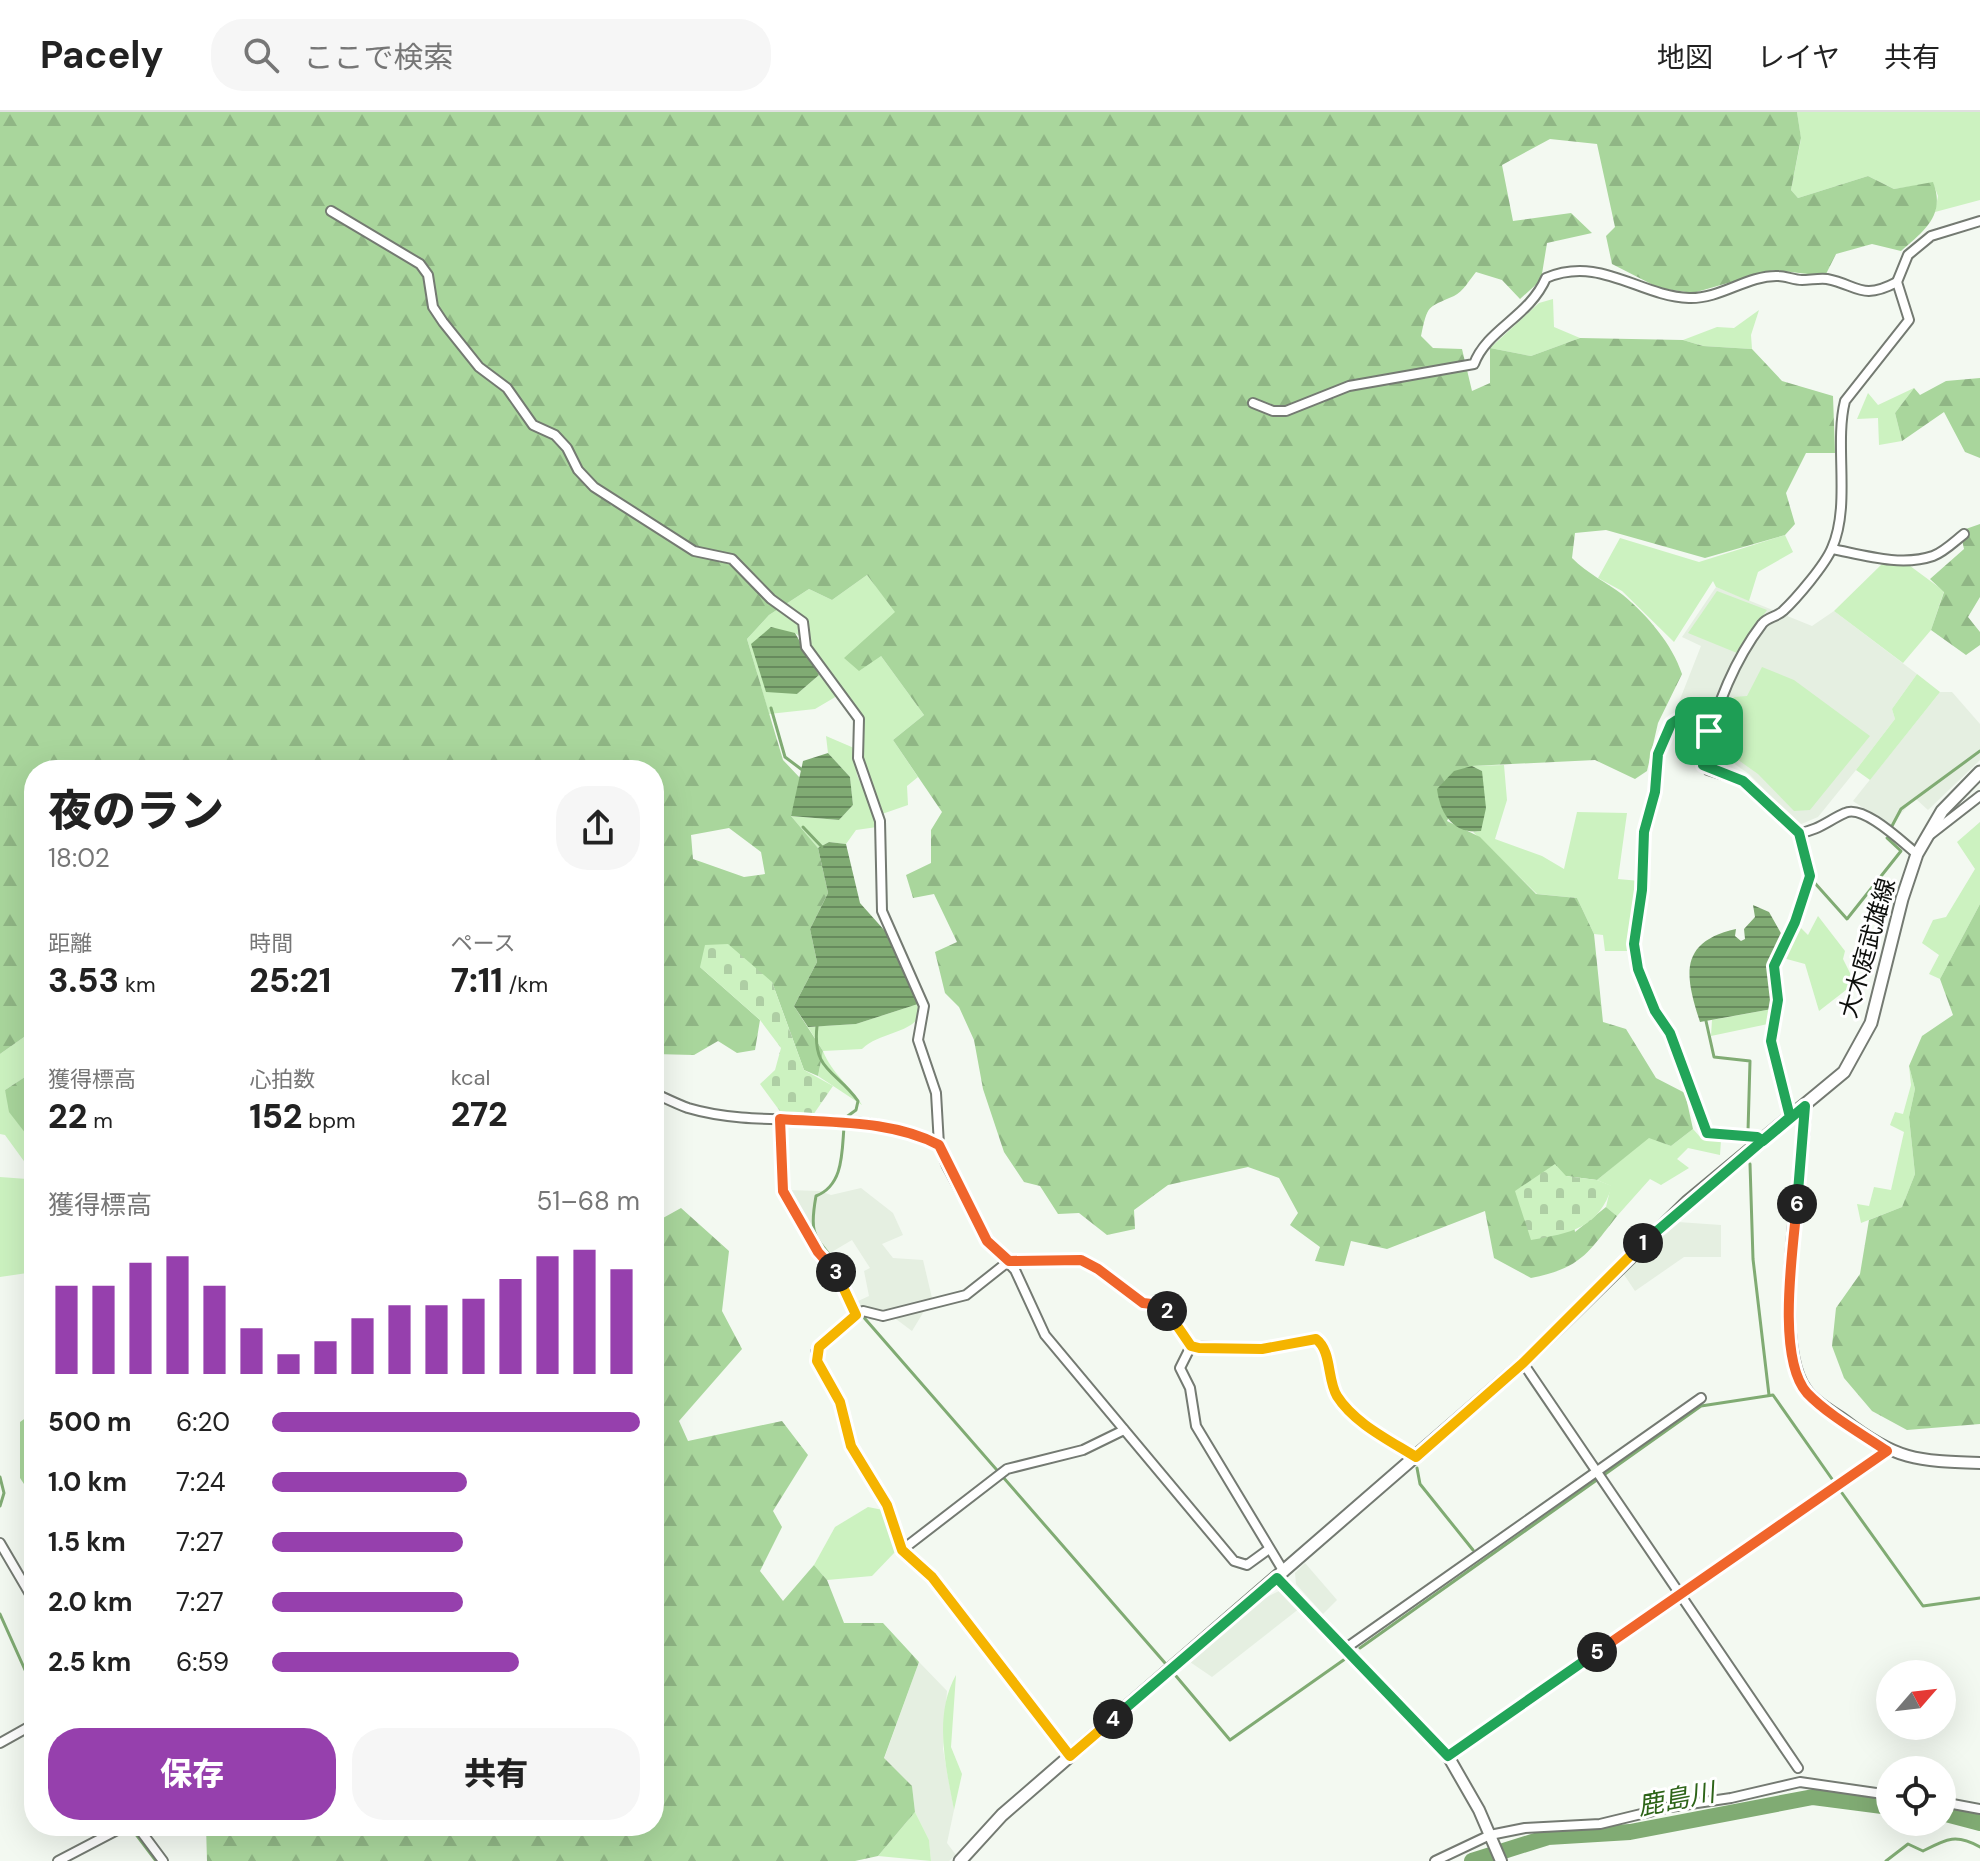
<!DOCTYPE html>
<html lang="ja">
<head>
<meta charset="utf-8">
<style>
	:root { --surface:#fff; --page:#f6f6f6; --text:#222; --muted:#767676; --line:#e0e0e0; --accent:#9640ad }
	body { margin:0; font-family:"DM Sans","Noto Sans JP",sans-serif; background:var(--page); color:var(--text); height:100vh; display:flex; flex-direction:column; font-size:30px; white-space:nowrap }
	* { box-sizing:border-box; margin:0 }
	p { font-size:26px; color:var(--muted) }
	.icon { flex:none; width:44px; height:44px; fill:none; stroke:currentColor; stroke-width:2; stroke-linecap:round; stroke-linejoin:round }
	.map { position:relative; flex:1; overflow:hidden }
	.side { position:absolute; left:24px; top:648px; width:640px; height:1076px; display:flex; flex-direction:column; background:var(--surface); border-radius:32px; box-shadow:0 8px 32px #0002 }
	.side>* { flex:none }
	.needle { width:52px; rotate:62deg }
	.controls { position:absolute; left:1876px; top:1548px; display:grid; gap:16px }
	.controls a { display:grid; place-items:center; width:80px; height:80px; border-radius:50%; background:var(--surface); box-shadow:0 8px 32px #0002; font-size:40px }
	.pin { position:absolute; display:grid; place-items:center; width:68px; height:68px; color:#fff; margin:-34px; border-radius:16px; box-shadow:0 4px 12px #0006 }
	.km { position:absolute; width:40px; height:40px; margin:-20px; border-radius:50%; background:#222; color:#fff; font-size:22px; line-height:40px; text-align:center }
	.round { display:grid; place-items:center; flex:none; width:84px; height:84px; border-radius:32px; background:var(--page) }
	.summary { display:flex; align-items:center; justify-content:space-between; height:136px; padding:0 24px }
	h1 { font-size:44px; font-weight:800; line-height:60px }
	.metrics { display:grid; grid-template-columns:repeat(3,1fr); gap:12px; height:136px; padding:8px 24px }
	.metrics div { display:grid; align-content:center }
	.metrics b { font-size:34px; font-weight:800 }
	.metrics small { font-size:22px; font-weight:400 }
	.metrics p { font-size:22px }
	.chart { height:224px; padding:16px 24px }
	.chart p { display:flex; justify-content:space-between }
	.chart svg { width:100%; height:144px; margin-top:8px; stroke:var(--accent); stroke-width:6 }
	.action { display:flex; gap:16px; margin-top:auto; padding:16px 24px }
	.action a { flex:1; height:92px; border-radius:32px; background:var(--accent); color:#fff; font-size:32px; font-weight:800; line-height:92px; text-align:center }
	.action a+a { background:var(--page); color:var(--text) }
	ul { padding:0 24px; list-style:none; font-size:26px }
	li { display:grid; grid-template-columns:128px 96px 1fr; align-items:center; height:60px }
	li i { height:20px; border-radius:10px; background:var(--accent) }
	header { display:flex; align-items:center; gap:48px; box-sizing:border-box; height:112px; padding:0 40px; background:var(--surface); border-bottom:2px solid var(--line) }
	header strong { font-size:38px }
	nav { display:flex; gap:44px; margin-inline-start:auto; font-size:28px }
	.search { width:560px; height:72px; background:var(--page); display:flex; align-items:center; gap:20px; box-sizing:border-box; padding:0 28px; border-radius:32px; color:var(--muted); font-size:30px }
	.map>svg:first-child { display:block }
	.built { fill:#e5efe1 }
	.green { fill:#ccf2c0 }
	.forest { fill:url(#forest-firs); fill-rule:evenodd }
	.cemetery { fill:url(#cemetery-stones) }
	.water { fill:url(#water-rules) }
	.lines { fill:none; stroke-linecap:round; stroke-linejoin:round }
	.stream { stroke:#80ab73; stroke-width:3 }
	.river { stroke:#80ab73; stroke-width:16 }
	.minor-casing { stroke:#747a72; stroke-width:12 }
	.tertiary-casing { stroke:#747a72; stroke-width:14 }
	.secondary-casing { stroke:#747a72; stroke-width:15 }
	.minor { stroke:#fff; stroke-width:8 }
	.tertiary { stroke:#fff; stroke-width:10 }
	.secondary { stroke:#fff; stroke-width:11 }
	.split-1-casing { stroke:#fff; stroke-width:16 }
	.split-2-casing { stroke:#fff; stroke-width:16 }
	.split-3-casing { stroke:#fff; stroke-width:16 }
	.split-4-casing { stroke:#fff; stroke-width:16 }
	.split-5-casing { stroke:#fff; stroke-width:16 }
	.split-6-casing { stroke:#fff; stroke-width:16 }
	.split-7-casing { stroke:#fff; stroke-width:16 }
	.split-1 { stroke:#22a559; stroke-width:10 }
	.split-2 { stroke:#f5b400; stroke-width:10 }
	.split-3 { stroke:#f0652b; stroke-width:10 }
	.split-4 { stroke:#f5b400; stroke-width:10 }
	.split-5 { stroke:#22a559; stroke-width:10 }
	.split-6 { stroke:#f0652b; stroke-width:10 }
	.split-7 { stroke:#22a559; stroke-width:10 }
	.labels { text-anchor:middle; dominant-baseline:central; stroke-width:6; stroke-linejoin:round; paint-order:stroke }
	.street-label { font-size:24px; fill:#0d0f0c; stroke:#fff }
	.water-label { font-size:26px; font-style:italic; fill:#2d6418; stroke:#fff }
</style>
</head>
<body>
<header>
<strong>Pacely</strong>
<div class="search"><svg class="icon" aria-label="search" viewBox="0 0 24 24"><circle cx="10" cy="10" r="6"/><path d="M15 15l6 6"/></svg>ここで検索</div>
<nav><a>地図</a><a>レイヤ</a><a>共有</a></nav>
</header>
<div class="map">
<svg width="1980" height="1749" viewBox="0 0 1980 1749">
	<defs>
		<pattern id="forest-firs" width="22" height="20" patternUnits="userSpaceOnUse" patternTransform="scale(2)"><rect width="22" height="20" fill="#a9d69c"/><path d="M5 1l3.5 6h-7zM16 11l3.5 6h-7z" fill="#90b685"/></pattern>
		<pattern id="cemetery-stones" width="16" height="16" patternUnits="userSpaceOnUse" patternTransform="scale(2)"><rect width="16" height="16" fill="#ccf2c0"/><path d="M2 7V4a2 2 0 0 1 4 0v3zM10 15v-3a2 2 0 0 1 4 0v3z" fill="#aecea4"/></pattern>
		<pattern id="water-rules" width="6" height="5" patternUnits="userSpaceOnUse" patternTransform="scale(2)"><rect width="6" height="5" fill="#80ab73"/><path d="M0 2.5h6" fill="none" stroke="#678a5d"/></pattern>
	</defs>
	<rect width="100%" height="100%" fill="#f3f9f1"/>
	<g class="built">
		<polygon points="1716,475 1812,514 1834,499 1917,562 1892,597 1895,607 1856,658 1818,705 1799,713 1749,662 1713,637 1712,618 1675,600 1701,534 1682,525"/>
		<polygon points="1940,580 1952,580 1980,612 1980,648 1928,698 1915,686 1890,714 1853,689"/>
		<polygon points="861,1076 893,1101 903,1123 882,1132 893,1146 923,1148 932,1186 912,1219 896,1207 870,1208 856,1190 869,1184 864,1159 870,1156 852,1128 830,1141 816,1143 779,1084 787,1078 820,1079 831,1083"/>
		<polygon points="1678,1110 1721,1113 1721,1145 1684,1145 1635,1179 1623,1161"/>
		<polygon points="1305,1451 1337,1488 1323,1502 1296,1472 1295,1461"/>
		<polygon points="1279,1479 1288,1483 1300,1496 1212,1565 1190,1550 1263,1487"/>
		<polygon points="919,1550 947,1579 943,1637 954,1698 947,1731 956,1743 949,1749 931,1749 929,1728 915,1700 912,1674 884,1647"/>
	</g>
	<g class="green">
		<polygon points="1797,0 1980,0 1980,88 1935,100 1938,84 1933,71 1894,77 1868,64 1798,86 1791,78 1801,27"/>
		<polygon points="1553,187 1554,215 1580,226 1531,244 1490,236 1539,191"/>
		<polygon points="1759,198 1751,223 1752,237 1703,234 1683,228 1717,215 1734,216"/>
		<polygon points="1914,276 1895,301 1902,329 1879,333 1878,306 1857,307 1868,281 1878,293"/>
		<polygon points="1785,423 1793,440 1758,460 1749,489 1716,475 1713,469 1674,530 1622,479 1598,466 1620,426 1699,450"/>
		<polygon points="1906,451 1944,479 1931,518 1903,551 1834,499 1882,452"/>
		<polygon points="867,463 896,500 881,544 924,603 893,628 918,665 907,674 908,693 882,702 860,642 862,603 809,531 795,521 797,582 819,563 837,584 815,597 769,602 747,527 769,503 809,477 832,488"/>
		<polygon points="1717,479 1767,498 1737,541 1688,521"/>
		<polygon points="1762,555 1794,568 1870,624 1810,698 1794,699 1758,662 1717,633 1734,585 1747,584"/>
		<polygon points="1917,562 1940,580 1870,668 1856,658 1895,607 1892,597"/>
		<polygon points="826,624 854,636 857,663 875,703 877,715 856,718 846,732 829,730 818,736 791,704 839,708 853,693 850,665 828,641"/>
		<polygon points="1504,653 1507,688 1495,727 1542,744 1564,757 1577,700 1627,701 1618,767 1640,769 1629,839 1605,839 1603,823 1594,822 1577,786 1537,782 1473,720 1481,719 1482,659 1472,654"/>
		<polygon points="1980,710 1980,792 1940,867 1929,862 1939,843 1922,831 1933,808 1946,805 1975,757 1957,730"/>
		<polygon points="1818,804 1845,839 1843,847 1855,871 1819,899 1805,852 1783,846 1798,813 1808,823"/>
		<path d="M918,892L921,903C907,923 880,920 862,937L823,939C832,962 850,973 862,993L818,964L823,939L808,915L856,912Z"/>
		<polygon points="1772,897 1768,912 1711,924 1712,908"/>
		<polygon points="34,918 34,959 5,978 26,1021 34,1022 34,1063 5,1023 0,1022 0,942"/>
		<polygon points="1909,954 1915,977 1909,1005 1915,1062 1902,1095 1861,1111 1857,1092 1869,1094 1874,1075 1891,1078 1904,1020 1890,1013 1895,1000 1903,1002 1911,973"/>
		<polygon points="1693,1017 1701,1026 1721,1028 1720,1043 1688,1036 1677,1047 1689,1056 1661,1073 1650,1067 1617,1104 1606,1095 1611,1074 1597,1068 1649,1025 1671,1034"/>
		<polygon points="0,1065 27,1067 34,1090 34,1160 0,1165"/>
		<polygon points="868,1395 883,1398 895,1440 872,1464 827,1468 814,1453 835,1415"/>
		<path d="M956,1563L951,1635L962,1662L954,1698C946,1655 933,1604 956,1563Z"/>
		<polygon points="915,1700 929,1728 931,1749 878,1744"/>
	</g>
	<g class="forest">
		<path d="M0,0H1797L1801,26L1791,78L1798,86L1868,64L1894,77L1933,70C1946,103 1924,119 1901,139L1872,132L1836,142L1825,164L1773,158L1693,181L1659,176L1612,152L1606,124L1615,115L1597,32L1550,27L1502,53L1513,109L1571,101L1592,121L1547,131L1541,168L1520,187L1502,168L1476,160C1470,167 1463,180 1454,184C1427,196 1428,192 1421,224L1433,236L1462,237L1472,279L1490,271V236L1531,244L1580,226L1683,228L1703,234L1752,237L1782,269L1833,284L1835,341H1806L1786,381L1795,412L1785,423L1705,446L1606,418L1575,421L1572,446C1588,462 1606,470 1623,483C1648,504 1672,532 1682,562L1658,611L1647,659L1635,667L1595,648L1472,654L1447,709L1480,725L1536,782L1577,786L1594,822L1603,910L1626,917L1656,966L1685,981L1693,1017L1671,1034L1649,1026L1597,1068L1566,1064L1575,1120L1606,1095L1617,1104C1587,1142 1581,1156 1531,1166L1494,1146L1485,1099L1387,1137L1351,1129L1344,1154L1315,1149L1320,1135L1290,1113L1298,1101L1279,1066L1248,1055L1168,1073L1134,1098L1135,1117L1107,1123L1079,1101L1058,1102L1040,1074L1024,1070L1004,1040L983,977L974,928L959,895L945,881L935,840L957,830L934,782L913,786L906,763L931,751V718L942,700L893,628L924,603L881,544L859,559L844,546L895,500L867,463L832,488L809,477L769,503L747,527L783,648L801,667L791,704L818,736L828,781L810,817L817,850L794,894L823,939L818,964L804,958L772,870L700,855L760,908L755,938L737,941L718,929L694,943L654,942V658H34V918L0,942ZM729,716L761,740L765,762L744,765L693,747L691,723Z"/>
		<polygon points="1980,266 1980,346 1965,340 1944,300 1902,329 1895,301 1914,276 1920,283 1946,269"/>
		<polygon points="1980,412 1980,485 1968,505 1980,520 1980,533 1966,543 1931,518 1944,480 1930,467 1964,437 1960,419"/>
		<polygon points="1980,792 1980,1312 1907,1318 1872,1299 1844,1266 1832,1234 1836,1196 1860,1162 1869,1108 1902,1095 1915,1062 1909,1005 1915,977 1909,954 1922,924 1953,903 1940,867"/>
		<polygon points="34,959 34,1022 26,1022 9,1000 5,978"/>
		<polygon points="681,1096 729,1139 722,1199 742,1237 679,1309 688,1329 782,1309 808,1343 773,1399 782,1415 760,1459 783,1489 814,1453 827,1468 844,1511 883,1511 919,1550 884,1646 912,1674 915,1700 878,1744 855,1749 207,1749 206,1714 654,1714 654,1111"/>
		<polygon points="34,1300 34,1387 20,1366 20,1310"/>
	</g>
	<g class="cemetery">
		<polygon points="728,832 772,870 804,958 833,974 813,1003 782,1002 760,972 775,958 781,936 760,908 700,855 705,833"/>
		<path d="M1555,1052L1566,1064L1597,1068L1612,1074C1599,1117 1570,1121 1531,1128L1515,1079Z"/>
	</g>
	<g class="water">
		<polygon points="771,515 795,521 819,563 797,582 766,580 751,532"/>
		<polygon points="828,641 850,665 853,693 839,708 791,704 803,649"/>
		<path d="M1472,654L1482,659L1486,696L1481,719C1453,723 1440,701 1437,677L1454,659Z"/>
		<polygon points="829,730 846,732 860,791 885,819 918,892 856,912 808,915 794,894 817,850 810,817 828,781 818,736"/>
		<path d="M1753,793L1769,800L1782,823L1770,852L1772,897L1700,910C1685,864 1678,830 1736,817L1735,824L1741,829L1745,827L1744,817L1755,805Z"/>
	</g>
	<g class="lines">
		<g class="stream">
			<polyline points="771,596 785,645 805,660"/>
			<polyline points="1892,714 1901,697 1980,639"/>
			<polyline points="803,715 822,735"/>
			<polyline points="1813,769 1847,807 1901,739 1887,726"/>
			<polyline points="1706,909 1714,945 1750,949 1748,1019"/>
			<path d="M817,914C812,959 836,958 858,989L856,998L845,1006C841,1032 847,1072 816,1084C809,1123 814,1123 837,1152C845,1161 848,1176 853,1187"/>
			<polyline points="1750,1052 1753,1147 1769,1283"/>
			<polyline points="860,1201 1165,1551"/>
			<polyline points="1417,1356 1420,1372 1473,1438"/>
			<polyline points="0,1365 4,1381 0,1394"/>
			<polyline points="1842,1381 1923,1494 1980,1486"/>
			<polyline points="0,1502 34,1578"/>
			<polyline points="1360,1536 1701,1294 1773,1283 1832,1367"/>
			<polyline points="1176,1564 1230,1628 1345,1547"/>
			<polyline points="132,1717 156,1749"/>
			<path d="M1886,1749L1908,1732L1923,1739C1946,1727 1956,1721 1980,1735"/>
		</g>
		<g class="river">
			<polyline points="1942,1701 1980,1711"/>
			<polyline points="1472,1749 1548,1725 1630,1720 1813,1685 1890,1695"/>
		</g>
		<defs>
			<g id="minor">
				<polyline points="331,99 420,152 428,163 433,195 443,210 479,255 507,276 533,313 555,323 567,336 578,358 594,375 694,439 732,447 771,487 803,510 806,535 859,607 858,646 880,709 882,799 924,894 918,928 936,981 939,1033 947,1054 987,1129 1015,1158 1045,1223 1234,1449 1247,1453 1269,1437"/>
				<path d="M1253,291L1273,299H1286L1349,274L1474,252C1487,217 1529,205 1546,166C1600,143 1639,184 1689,186C1721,187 1747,163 1778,164C1786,164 1794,168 1802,168C1810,168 1819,166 1827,167C1858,173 1861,189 1897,170"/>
				<path d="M1832,437C1863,443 1901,455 1933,444C1944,440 1955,429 1964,422"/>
				<polyline points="1709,619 1687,608 1677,608 1671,612 1658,642 1655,680 1644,720 1642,778 1634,832 1638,857 1655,899 1670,921 1707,1021 1757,1025 1763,1029"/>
				<path d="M1799,721C1817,719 1829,708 1845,701C1863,692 1902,730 1917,742"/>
				<polyline points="1931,722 1980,684"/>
				<path d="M654,981C665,986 677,992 688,996C768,1020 865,992 939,1033"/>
				<path d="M1790,1005L1771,929L1778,888L1774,854L1795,810L1810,764L1799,721L1743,669L1708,658L1703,647C1714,601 1733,550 1762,512C1767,505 1777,505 1783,499C1796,487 1825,453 1832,436C1851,393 1834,333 1845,289L1909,208L1897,170L1908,143L1931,124L1980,109"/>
				<polyline points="780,1007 783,1079 818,1140 834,1156 856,1203"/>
				<path d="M1191,1234L1262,1237L1316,1227C1332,1239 1327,1268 1337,1284C1353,1311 1390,1328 1416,1345"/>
				<polyline points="1191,1234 1180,1256 1190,1276 1196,1314 1284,1460"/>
				<polyline points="1523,1251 1798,1656"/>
				<polyline points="0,1431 34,1489"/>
				<polyline points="902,1438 1007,1357 1083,1338 1124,1318"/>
				<polyline points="1346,1536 1701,1286"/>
				<polyline points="0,1631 34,1612"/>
				<polyline points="1070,1644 932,1465 902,1438 892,1404 851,1334 840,1290 825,1266 816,1240 856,1203 863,1199 883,1204 966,1183 1009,1149 1081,1148 1098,1157 1143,1191 1160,1193 1168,1199 1191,1234"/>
				<polyline points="1942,1690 1980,1697"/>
				<polyline points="137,1714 163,1749"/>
				<polyline points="58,1749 125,1714"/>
				<polyline points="1435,1749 1490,1723 1525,1716 1600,1712 1670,1695 1731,1686 1800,1670 1890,1683"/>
			</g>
			<g id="tertiary">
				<path d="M1805,994C1804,1060 1769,1228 1806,1278C1814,1290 1832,1300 1844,1308C1896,1348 1916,1349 1980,1351"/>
				<polyline points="1277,1466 1448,1644 1479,1698 1501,1749"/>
				<polyline points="1448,1644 1887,1339"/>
			</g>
			<polyline id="secondary" points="960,1749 1002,1703 1523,1251 1687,1090 1844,960 1871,911 1902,787 1917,742 1942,699 1980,660"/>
		</defs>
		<use href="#minor" class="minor-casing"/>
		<use href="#tertiary" class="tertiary-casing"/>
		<use href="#secondary" class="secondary-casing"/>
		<use href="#minor" class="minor"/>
		<use href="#tertiary" class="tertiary"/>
		<use href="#secondary" class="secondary"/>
	</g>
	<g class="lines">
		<defs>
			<polyline id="split-1" points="1643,1131 1790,1005 1771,929 1778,888 1774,854 1795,810 1810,764 1799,721 1743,669 1703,653 1709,619"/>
			<path id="split-2" d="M1167,1199L1191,1234L1199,1236L1262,1237L1316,1227C1332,1239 1327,1268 1337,1284C1354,1311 1389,1328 1416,1345L1523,1251L1643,1131"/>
			<path id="split-3" d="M836,1160L818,1140L783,1079L780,1007C832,1011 892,1008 939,1033L987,1129L1009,1149L1081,1148L1098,1157L1143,1191L1160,1193L1167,1199"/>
			<polyline id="split-4" points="836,1160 856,1203 819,1235 817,1249 840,1290 851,1334 887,1393 902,1438 932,1465 1070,1644 1113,1607"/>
			<polyline id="split-5" points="1113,1607 1277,1466 1448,1644 1597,1540"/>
			<path id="split-6" d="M1597,1540L1887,1339C1862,1322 1828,1303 1807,1281C1776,1246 1793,1137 1797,1092"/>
			<polyline id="split-7" points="1709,619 1687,608 1677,608 1671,612 1658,642 1655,680 1644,720 1642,778 1634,832 1638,857 1655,899 1670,921 1707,1021 1757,1025 1763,1029 1805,994 1797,1092"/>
		</defs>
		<use href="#split-1" class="split-1-casing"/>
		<use href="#split-2" class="split-2-casing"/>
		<use href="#split-3" class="split-3-casing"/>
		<use href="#split-4" class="split-4-casing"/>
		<use href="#split-5" class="split-5-casing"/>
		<use href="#split-6" class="split-6-casing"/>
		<use href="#split-7" class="split-7-casing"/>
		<use href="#split-1" class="split-1"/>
		<use href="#split-2" class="split-2"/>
		<use href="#split-3" class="split-3"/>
		<use href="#split-4" class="split-4"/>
		<use href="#split-5" class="split-5"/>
		<use href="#split-6" class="split-6"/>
		<use href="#split-7" class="split-7"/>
	</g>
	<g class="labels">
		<g class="street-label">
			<text transform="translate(1867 836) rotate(-74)">大木庭武雄線</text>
		</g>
		<g class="water-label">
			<text transform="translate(1676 1687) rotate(-11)">鹿島川</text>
		</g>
	</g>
</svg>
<div class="controls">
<a><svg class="needle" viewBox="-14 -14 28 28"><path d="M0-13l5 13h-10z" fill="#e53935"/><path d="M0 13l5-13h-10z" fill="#767676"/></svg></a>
<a><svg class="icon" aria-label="locate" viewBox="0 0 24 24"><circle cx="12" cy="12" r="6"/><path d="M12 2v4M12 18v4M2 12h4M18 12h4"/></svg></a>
</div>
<div class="pin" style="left:1709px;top:619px;background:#1e9e55"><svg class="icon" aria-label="arrive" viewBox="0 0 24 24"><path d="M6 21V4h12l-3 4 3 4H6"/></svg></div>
<b class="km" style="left:1643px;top:1131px">1</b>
<b class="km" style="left:1167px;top:1199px">2</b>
<b class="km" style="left:836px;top:1160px">3</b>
<b class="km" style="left:1113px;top:1607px">4</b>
<b class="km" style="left:1597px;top:1540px">5</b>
<b class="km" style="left:1797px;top:1092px">6</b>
<section class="side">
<div class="summary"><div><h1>夜のラン</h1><p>18:02</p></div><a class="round"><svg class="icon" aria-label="share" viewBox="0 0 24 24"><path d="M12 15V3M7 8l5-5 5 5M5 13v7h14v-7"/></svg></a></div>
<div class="metrics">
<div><p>距離</p><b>3.53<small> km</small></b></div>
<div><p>時間</p><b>25:21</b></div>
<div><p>ペース</p><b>7:11<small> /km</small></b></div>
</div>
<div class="metrics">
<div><p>獲得標高</p><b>22<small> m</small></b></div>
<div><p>心拍数</p><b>152<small> bpm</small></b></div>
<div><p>kcal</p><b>272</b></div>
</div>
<div class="chart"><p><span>獲得標高</span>51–68 m</p>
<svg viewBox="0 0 160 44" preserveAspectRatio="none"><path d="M5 44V17M15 44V17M25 44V10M35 44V8M45 44V17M55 44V30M65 44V38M75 44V34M85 44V27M95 44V23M105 44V23M115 44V21M125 44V15M135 44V8M145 44V6M155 44V12"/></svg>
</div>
<ul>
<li><b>500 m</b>6:20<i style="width:100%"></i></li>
<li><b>1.0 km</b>7:24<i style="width:53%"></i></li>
<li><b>1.5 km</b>7:27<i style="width:52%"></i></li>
<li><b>2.0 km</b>7:27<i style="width:52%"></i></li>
<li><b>2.5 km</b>6:59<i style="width:67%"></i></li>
</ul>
<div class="action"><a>保存</a><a>共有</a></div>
</section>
</div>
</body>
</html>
